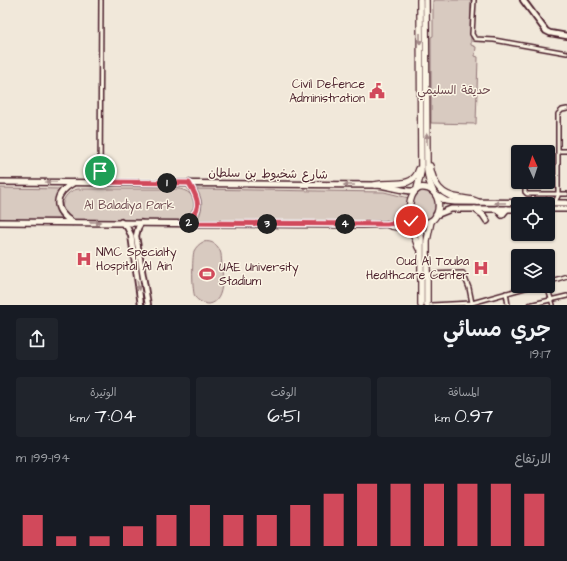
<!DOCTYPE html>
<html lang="ar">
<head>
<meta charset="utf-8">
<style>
	:root { --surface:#171b24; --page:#20242c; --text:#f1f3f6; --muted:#9ea1a6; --accent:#d1495b }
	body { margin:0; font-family:"Architects Daughter","Playpen Sans Arabic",sans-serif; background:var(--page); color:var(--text); direction:rtl; height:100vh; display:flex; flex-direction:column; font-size:15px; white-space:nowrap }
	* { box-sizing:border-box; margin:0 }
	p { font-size:13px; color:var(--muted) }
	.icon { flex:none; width:22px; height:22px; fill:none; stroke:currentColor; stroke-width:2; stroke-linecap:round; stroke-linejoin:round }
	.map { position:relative; height:305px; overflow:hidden; direction:ltr }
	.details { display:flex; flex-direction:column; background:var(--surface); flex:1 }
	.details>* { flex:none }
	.needle { width:26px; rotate:357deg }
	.controls { position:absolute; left:511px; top:145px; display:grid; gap:8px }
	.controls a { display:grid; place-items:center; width:44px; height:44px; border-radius:4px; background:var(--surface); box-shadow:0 1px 3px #0004; font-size:20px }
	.pin { position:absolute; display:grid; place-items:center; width:34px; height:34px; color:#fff; margin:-17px; border:2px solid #fff; border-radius:50%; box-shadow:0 1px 4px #0007 }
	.km { position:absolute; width:20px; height:20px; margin:-10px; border-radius:50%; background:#222; color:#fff; font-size:11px; line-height:20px; text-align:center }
	.round { display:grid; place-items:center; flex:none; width:42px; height:42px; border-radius:4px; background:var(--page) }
	.overview { display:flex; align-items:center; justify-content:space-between; height:68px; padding:0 16px }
	h1 { font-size:22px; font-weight:600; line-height:30px }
	.figures { display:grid; grid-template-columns:repeat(3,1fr); gap:6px; height:68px; padding:4px 16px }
	.figures div { display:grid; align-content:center; border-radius:4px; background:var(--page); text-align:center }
	.figures b { font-size:20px; font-weight:600 }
	.figures small { font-size:11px; font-weight:400 }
	.figures p { font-size:11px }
	.chart { height:112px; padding:8px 16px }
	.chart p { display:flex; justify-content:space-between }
	.chart svg { width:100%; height:72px; margin-top:4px; stroke:var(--accent); stroke-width:6 }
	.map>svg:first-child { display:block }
	.green { fill:#d8cac0; stroke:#917476 }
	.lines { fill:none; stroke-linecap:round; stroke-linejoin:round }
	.street-casing { stroke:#4a1f2b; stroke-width:6 }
	.secondary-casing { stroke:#4a1f2b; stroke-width:8 }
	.primary-casing { stroke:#4a1f2b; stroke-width:8 }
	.highway-casing { stroke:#4a1f2b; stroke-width:8 }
	.street { stroke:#fcf5e5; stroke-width:3 }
	.secondary { stroke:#fcf5e5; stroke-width:4.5 }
	.primary { stroke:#fcf5e5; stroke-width:5 }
	.highway { stroke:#fcf5e5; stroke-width:5.5 }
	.oneway { fill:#a38a88 }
	.route-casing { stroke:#fff; stroke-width:8 }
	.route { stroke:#d1495b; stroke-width:5 }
	.labels { text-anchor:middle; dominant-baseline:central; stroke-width:3; stroke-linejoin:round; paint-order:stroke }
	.poi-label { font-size:12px; fill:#4a1f2b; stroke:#fcf5e5; text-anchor:end }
	.park-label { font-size:12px; fill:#6e4a50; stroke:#fcf5e5 }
	.street-label { font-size:12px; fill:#4a1f2b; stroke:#fcf5e5 }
</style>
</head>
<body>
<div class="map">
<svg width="567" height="305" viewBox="0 0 567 305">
	<rect width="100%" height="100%" fill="#f1e8da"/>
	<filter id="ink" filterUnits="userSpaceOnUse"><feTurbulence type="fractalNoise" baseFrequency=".025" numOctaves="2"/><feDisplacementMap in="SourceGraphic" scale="8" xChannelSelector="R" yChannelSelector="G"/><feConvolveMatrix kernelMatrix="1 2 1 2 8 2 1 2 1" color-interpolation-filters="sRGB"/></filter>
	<g filter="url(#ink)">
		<g class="green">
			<polygon points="433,0 471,0 471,45 476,47 475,56 478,57 476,124 431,123 431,37 433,36"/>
			<path d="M0,188L63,189C58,202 52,209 62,221H0Z"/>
			<path d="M78,189H180C192,192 195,198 195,210L185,221L75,220C56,216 60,192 78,189Z"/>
			<path d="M196,189L384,192L409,198L408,210L409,221L395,224L196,222C203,211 204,200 196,189Z"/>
			<path d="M422,189L433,193L436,203L435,215L428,221H418C410,210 412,208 413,196Z"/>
			<path d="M203,242C212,240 219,245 221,254C222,267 227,302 209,304C204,304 198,301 195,297C192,291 192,258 194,251C196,247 199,244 203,242Z"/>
		</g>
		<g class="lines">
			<defs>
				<g id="street">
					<polyline points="474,0 472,34 475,39 494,40 567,53"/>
					<polyline points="559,151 567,151"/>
					<polyline points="100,182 101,0"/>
					<polyline points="525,182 525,192 527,194 567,194"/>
					<polyline points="555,202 558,196 558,114 562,110 567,109"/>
					<polyline points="427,274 463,273 469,288 472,303"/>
					<polyline points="548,282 567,276"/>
					<polyline points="547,286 553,305"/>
					<polyline points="506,293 508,305"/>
					<polyline points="431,305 472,303 532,286"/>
					<polyline points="529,305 567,296"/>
				</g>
				<g id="secondary">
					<polyline points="523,0 546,31 550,33 567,36"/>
					<polyline points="121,222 127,227 131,235 141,305"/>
					<polyline points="141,223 138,228 136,236 148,305"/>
				</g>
				<g id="primary">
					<path d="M0,182L375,185C389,185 402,192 415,191"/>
					<polyline points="436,195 446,201 455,202 567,203"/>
					<polyline points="475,209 483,215 487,221"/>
					<polyline points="497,209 502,215 507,209"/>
					<polyline points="548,209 567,209"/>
					<polyline points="436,215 451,209 518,209"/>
					<polyline points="0,222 362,225 392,224 416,220"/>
					<path d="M72,222C52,209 54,194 73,183"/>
					<path d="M183,222C204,211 199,200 189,183"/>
				</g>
				<g id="highway">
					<polyline points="426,0 427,170 429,181 433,191"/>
					<path d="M430,166C433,184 441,196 460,198C466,199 473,199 478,202"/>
					<path d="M375,185C391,181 413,190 419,169"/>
					<path d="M420,188C443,185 444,220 426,223C406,226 405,194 420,188Z"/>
					<polyline points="417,189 421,172 420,0"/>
					<polyline points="417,221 421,237 421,305"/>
					<path d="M387,224C391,227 395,227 400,227C412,228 415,237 418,247"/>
					<polyline points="427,305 427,241 431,221"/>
				</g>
			</defs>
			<use href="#street" class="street-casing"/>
			<use href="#secondary" class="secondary-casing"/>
			<use href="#primary" class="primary-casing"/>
			<use href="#highway" class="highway-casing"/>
			<use href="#street" class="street"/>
			<use href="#secondary" class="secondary"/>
			<use href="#primary" class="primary"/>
			<use href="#highway" class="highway"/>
		</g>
		<defs><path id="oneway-solid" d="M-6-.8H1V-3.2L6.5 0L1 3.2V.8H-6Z"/></defs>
		<g class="oneway">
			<use href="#oneway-solid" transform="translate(420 39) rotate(90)"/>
			<use href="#oneway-solid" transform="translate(427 139) rotate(-90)"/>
			<use href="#oneway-solid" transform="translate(51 182) rotate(-180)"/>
			<use href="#oneway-solid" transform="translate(349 185) rotate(-180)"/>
			<use href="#oneway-solid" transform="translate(500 203) rotate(-180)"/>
			<use href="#oneway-solid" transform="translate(95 222) rotate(1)"/>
			<use href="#oneway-solid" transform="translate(138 285) rotate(81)"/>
		</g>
	</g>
	<g class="lines" filter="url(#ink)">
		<defs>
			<path id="route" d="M100,171V182L189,183C200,201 203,212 182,223L387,224L411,221"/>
		</defs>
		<use href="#route" class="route-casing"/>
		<use href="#route" class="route"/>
	</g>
	<defs>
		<symbol id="civic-bare" viewBox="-9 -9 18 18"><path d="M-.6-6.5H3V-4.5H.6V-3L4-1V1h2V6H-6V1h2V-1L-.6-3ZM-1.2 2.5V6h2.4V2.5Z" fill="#d1495b" stroke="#fcf5e5" stroke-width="2.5" paint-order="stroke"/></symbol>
		<symbol id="hospital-bare" viewBox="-9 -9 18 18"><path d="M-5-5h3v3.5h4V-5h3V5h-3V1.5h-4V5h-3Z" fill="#d1495b" stroke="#fcf5e5" stroke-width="2.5" paint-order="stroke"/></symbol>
		<symbol id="stadium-bare" viewBox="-9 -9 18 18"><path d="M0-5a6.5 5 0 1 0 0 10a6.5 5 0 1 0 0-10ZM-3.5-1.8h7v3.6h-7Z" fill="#d1495b" stroke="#fcf5e5" stroke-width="2.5" paint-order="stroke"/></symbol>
	</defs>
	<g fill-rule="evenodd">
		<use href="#civic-bare" x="366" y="80" width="22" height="22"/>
		<use href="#hospital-bare" x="73" y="248" width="22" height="22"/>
		<use href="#hospital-bare" x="470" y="257" width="22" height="22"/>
		<use href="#stadium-bare" x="196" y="263" width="22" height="22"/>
	</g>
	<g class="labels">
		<g class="poi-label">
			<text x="365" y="84">Civil Defence<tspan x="365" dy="14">Administration</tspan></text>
			<text x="96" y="252" text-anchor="start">NMC Specialty<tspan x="96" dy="14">Hospital Al Ain</tspan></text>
			<text x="469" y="261">Oud Al Touba<tspan x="469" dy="14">Healthcare Center</tspan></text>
			<text x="219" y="267" text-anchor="start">UAE University<tspan x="219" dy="14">Stadium</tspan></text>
		</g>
		<g class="park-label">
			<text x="454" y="90">حديقة السليمي</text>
			<text x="129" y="205">Al Baladiya Park</text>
		</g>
		<g class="street-label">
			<text transform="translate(268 174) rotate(1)">شارع شخبوط بن سلطان</text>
		</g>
	</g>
</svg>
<div class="controls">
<a><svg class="needle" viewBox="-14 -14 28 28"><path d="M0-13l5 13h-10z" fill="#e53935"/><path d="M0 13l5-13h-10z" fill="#9ea1a6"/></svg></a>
<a><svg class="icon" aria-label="locate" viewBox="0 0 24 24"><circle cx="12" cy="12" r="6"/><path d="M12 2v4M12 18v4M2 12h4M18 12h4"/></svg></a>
<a><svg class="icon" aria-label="layers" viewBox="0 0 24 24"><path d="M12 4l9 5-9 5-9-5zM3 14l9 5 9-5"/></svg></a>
</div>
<div class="pin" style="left:100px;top:171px;background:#1e9e55"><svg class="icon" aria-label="arrive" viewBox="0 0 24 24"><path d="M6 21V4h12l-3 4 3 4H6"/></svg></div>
<div class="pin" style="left:411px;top:221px;background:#d93025"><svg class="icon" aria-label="check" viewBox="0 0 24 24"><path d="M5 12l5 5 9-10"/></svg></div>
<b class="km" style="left:167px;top:183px">1</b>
<b class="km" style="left:189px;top:223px">2</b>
<b class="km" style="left:267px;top:224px">3</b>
<b class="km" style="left:345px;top:224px">4</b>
</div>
<section class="details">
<div class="overview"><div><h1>جري مسائي</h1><p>19:17</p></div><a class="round"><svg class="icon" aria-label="share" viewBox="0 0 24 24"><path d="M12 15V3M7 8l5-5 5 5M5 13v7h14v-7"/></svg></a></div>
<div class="figures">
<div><p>المسافة</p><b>0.97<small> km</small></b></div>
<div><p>الوقت</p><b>6:51</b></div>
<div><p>الوتيرة</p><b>7:04<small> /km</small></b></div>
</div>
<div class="chart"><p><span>الارتفاع</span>194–199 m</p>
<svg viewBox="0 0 160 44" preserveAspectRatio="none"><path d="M5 44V25M15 44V38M25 44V38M35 44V32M45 44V25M55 44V19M65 44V25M75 44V25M85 44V19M95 44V12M105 44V6M115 44V6M125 44V6M135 44V6M145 44V6M155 44V12"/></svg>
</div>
</section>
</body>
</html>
